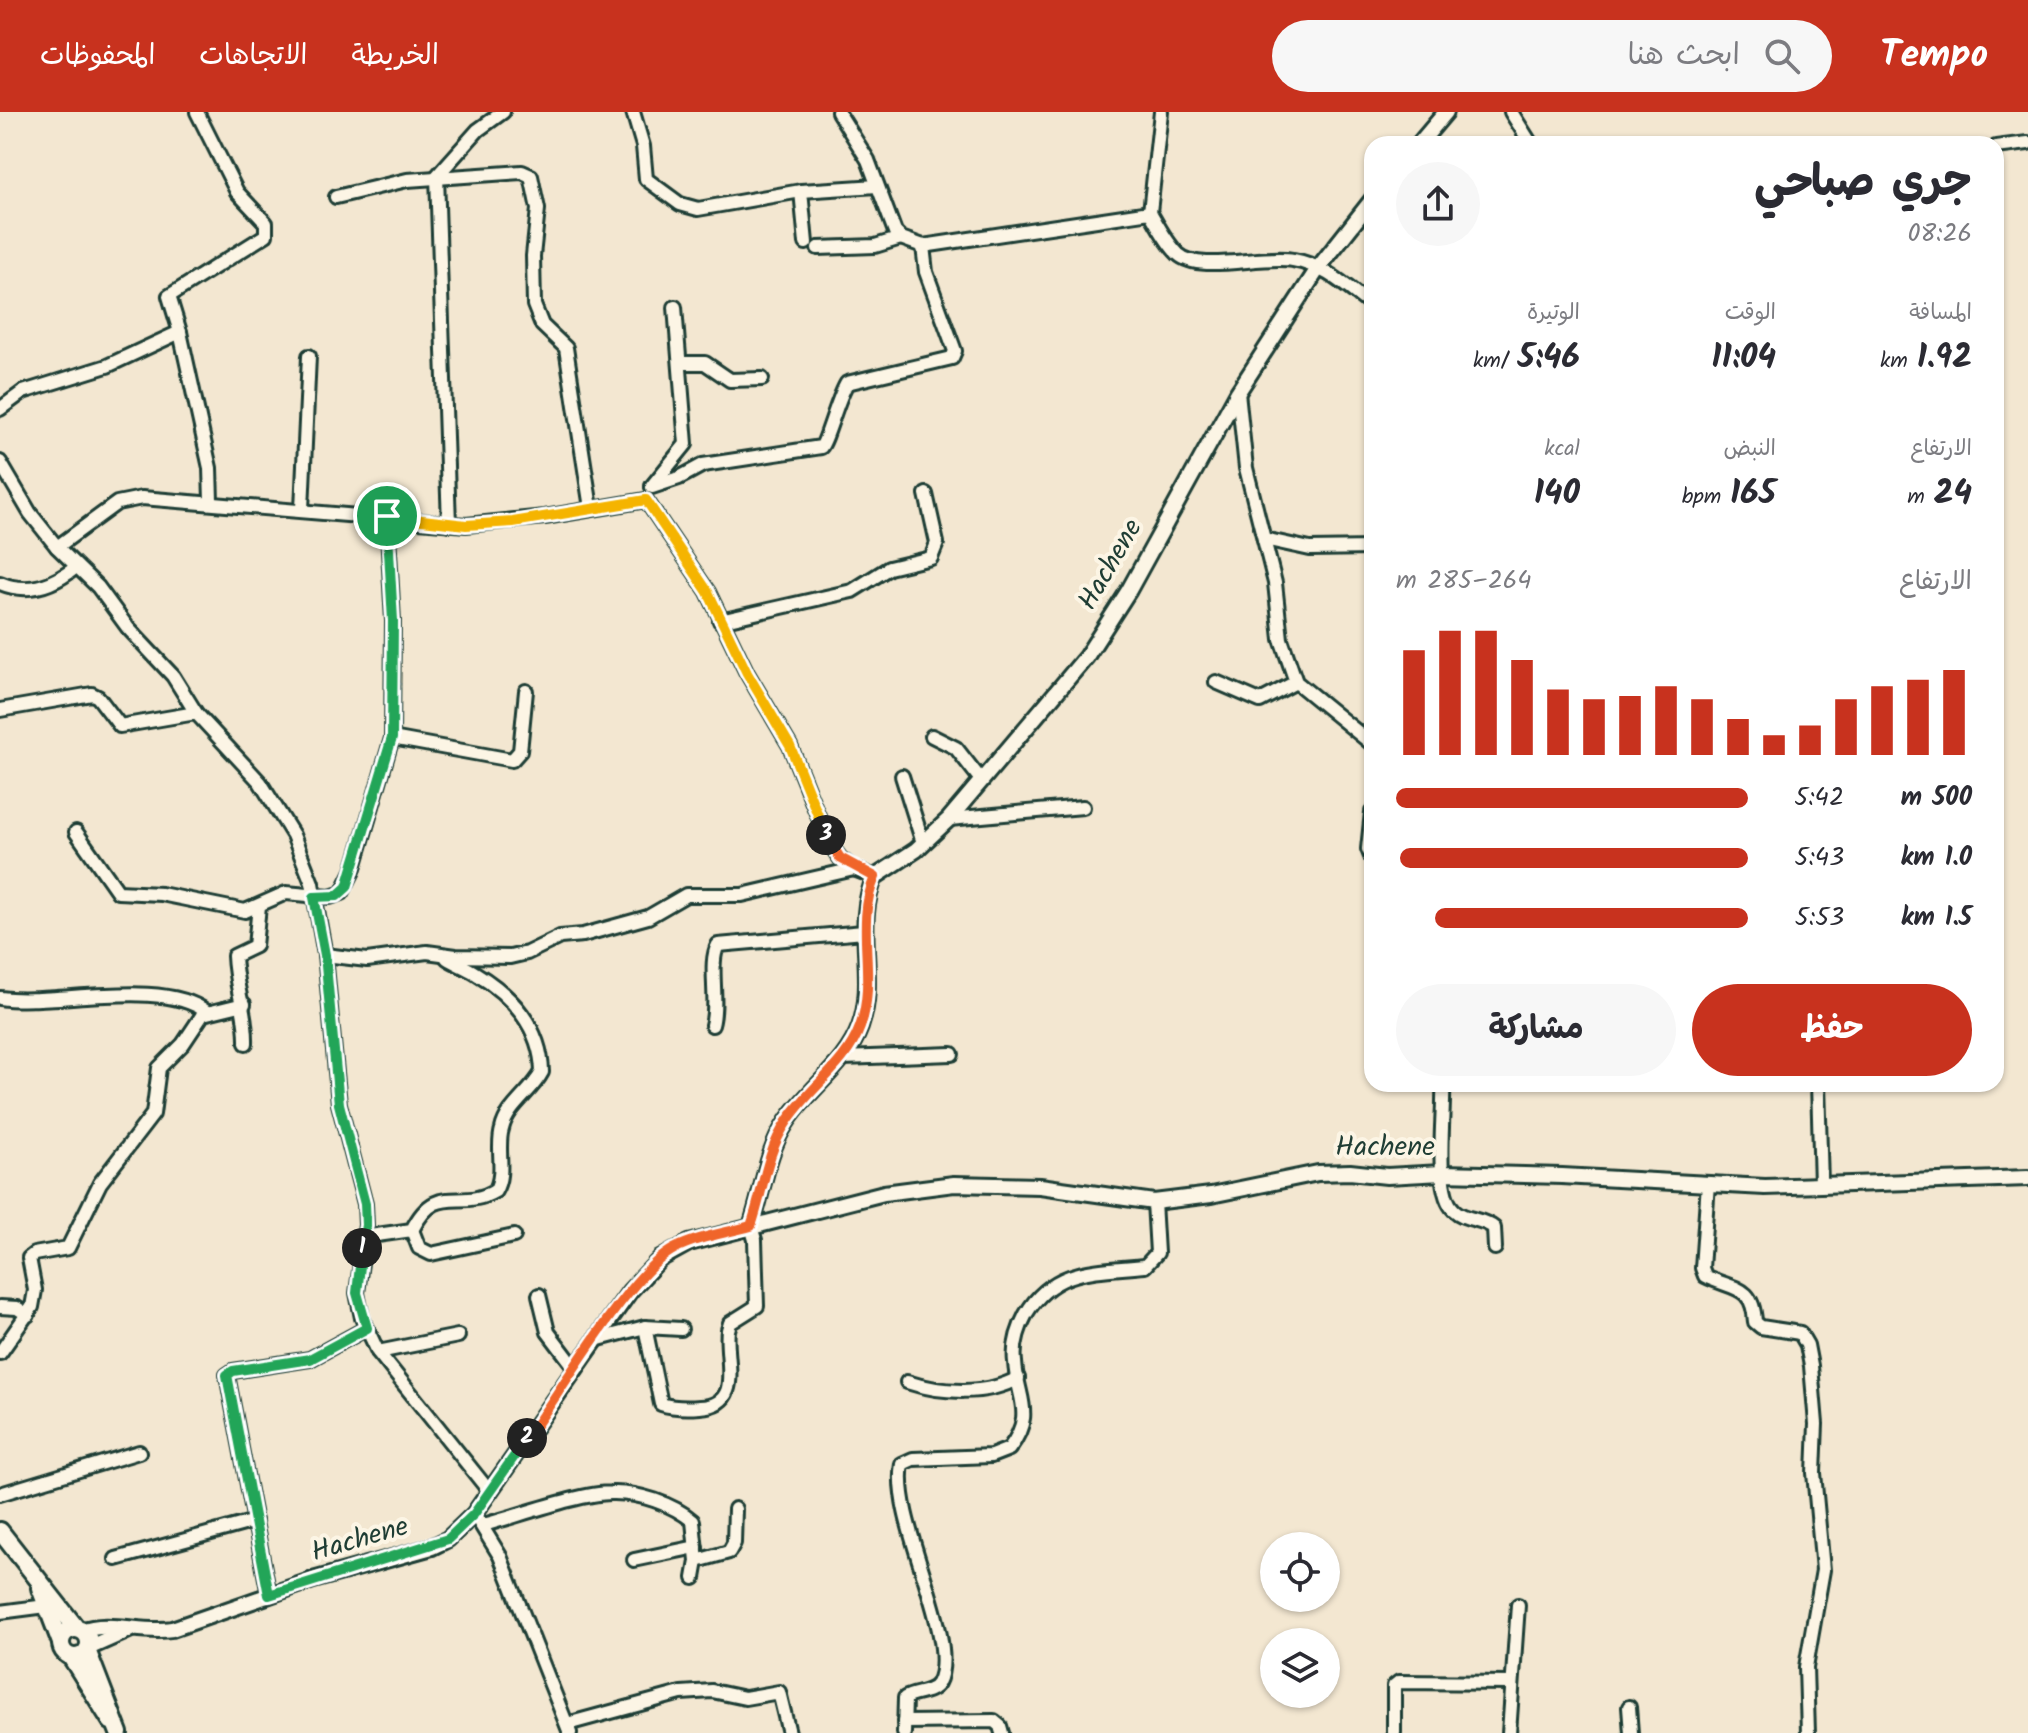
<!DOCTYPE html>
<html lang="ar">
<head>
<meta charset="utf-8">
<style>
	:root { --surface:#fff; --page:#f7f7f7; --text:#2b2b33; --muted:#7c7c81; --accent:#c8321e }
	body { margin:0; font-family:Kalam,"Playpen Sans Arabic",sans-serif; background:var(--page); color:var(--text); direction:rtl; height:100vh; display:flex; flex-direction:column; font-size:30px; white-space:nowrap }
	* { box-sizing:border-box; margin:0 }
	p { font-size:26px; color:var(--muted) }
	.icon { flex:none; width:44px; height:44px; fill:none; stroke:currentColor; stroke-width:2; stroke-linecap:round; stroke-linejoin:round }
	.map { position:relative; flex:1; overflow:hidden; direction:ltr }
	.side { position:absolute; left:1364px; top:24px; width:640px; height:956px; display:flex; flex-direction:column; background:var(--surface); border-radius:24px; box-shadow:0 2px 6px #0004; direction:rtl }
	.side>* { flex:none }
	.controls { position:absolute; left:1260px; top:1420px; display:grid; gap:16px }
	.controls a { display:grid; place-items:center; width:80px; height:80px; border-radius:50%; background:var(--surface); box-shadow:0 2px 6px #0004; font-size:40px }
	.pin { position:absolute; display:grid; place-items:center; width:68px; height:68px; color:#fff; margin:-34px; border:4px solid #fff; border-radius:50%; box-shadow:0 2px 8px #0007 }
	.km { position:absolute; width:40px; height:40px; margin:-20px; border-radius:50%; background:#222; color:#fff; font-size:22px; line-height:40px; text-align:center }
	.round { display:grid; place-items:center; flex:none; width:84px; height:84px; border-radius:42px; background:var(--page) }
	.headline { display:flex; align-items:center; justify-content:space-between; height:136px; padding:0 32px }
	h1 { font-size:44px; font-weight:700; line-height:60px }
	.metrics { display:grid; grid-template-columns:repeat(3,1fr); gap:12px; height:136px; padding:8px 32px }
	.metrics div { display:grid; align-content:center }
	.metrics b { font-size:34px; font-weight:700 }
	.metrics small { font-size:22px; font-weight:400 }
	.metrics p { font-size:22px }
	.chart { height:224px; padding:16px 32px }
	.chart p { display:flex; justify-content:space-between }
	.chart svg { width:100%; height:144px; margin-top:8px; stroke:var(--accent); stroke-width:6 }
	.action { display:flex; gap:16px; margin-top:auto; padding:16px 32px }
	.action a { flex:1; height:92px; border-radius:48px; background:var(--accent); color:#fff; font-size:32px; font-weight:700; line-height:92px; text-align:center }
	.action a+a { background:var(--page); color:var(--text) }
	ul { padding:0 32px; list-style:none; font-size:26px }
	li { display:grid; grid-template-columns:128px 96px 1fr; align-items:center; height:60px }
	li i { height:20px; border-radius:10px; background:var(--accent) }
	header { display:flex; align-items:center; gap:48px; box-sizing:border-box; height:112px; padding:0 40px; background:var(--accent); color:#fff }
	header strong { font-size:38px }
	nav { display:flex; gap:44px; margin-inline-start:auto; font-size:28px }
	.search { width:560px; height:72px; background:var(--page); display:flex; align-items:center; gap:20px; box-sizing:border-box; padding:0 28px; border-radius:44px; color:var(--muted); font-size:30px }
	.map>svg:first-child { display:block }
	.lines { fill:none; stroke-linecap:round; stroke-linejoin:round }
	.minor-casing { stroke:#1f3d34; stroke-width:18 }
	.tertiary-casing { stroke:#1f3d34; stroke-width:20 }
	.secondary-casing { stroke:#1f3d34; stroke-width:22 }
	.minor { stroke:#fcf5e5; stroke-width:12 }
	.tertiary { stroke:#fcf5e5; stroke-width:14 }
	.secondary { stroke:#fcf5e5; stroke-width:16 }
	.split-1-casing { stroke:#fff; stroke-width:16 }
	.split-2-casing { stroke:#fff; stroke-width:16 }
	.split-3-casing { stroke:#fff; stroke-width:16 }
	.split-4-casing { stroke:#fff; stroke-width:16 }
	.split-1 { stroke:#22a559; stroke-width:10 }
	.split-2 { stroke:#22a559; stroke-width:10 }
	.split-3 { stroke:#f0652b; stroke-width:10 }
	.split-4 { stroke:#f5b400; stroke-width:10 }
	.labels { text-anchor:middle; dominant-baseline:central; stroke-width:8; stroke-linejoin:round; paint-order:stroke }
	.street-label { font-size:28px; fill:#1f3d34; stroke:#fcf5e5 }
</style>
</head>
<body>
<header>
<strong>Tempo</strong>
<div class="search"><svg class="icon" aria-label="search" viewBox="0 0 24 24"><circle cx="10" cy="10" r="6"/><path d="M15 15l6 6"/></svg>ابحث هنا</div>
<nav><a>الخريطة</a><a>الاتجاهات</a><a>المحفوظات</a></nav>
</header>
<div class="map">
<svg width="2028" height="1621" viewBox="0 0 2028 1621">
	<rect width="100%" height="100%" fill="#f3e7d1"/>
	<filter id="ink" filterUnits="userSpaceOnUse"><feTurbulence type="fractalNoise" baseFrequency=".0125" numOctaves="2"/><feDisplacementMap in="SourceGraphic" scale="16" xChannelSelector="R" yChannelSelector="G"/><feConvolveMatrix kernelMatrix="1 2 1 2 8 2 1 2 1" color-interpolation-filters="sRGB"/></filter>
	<g filter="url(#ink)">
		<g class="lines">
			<defs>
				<g id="minor">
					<polyline points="633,0 643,34 646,67 680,92 698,97 801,79 877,74"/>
					<path d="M838,0L868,48L895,120L901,126L923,134L1150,100C1158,114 1166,130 1178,142C1199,162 1262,142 1293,148C1324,153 1347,175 1372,194"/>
					<polyline points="1511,0 1531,32"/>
					<polyline points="1996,35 2028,31"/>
					<polyline points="801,79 806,131"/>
					<polyline points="336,85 407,68 522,60 531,64 538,97 533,144 534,193 542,213 566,236 591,396"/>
					<polyline points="1150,100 1161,0"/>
					<polyline points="818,136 875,134 901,126"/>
					<polyline points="180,220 210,356 211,389"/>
					<polyline points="681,251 705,251 730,268 762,267"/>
					<polyline points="1238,280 1246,356 1275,471 1281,527 1296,570 1372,632"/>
					<polyline points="0,297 23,280 107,254 180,220 169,184 266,123 266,111 237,80 197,0"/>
					<polyline points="0,350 30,401 57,435 98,475 128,516 173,564 196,601 260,670 293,723 312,771 325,843 339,992 365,1092 366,1113 357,1181 362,1206 378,1240 489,1379"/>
					<polyline points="652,374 686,332 675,195"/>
					<path d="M652,375L679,366L703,353L821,335C827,329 837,287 847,271L952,246L955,239L926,160L923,134"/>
					<polyline points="302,397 309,244"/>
					<polyline points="449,412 437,64 478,18 503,0"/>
					<polyline points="1264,427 1310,437 1372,436"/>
					<polyline points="57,435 117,391 142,386 466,413 545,405 646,388 708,480 747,561 790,634 829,731 840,746 854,757 875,765"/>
					<path d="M0,471C29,483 54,473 76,455"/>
					<polyline points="720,509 852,479 889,456 931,446 937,431 926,382"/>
					<polyline points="1216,570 1260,589 1296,570"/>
					<polyline points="0,598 92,582 98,585 120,614 196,601"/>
					<polyline points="932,624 956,636 981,668"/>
					<polyline points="392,626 512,648 520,639 526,579"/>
					<polyline points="902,664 923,731"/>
					<polyline points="1372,700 1368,737 1372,747"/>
					<polyline points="949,707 1083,695"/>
					<polyline points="76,720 118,780 161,782 245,799 286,781 330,785 342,781 353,759 392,626 393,509 387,404"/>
					<polyline points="325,843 367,848 427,840 456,844 510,845 527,841 560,825 583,823 648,805 686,783 742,783 854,757"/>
					<path d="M0,886C52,894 162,865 207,900"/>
					<path d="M712,913C719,889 708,851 718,833L864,820"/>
					<path d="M246,931C247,900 235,875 234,844L255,834L259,794"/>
					<polyline points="843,946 952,942"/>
					<path d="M1443,972C1445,1000 1433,1079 1454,1098C1465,1109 1483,1106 1494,1116L1495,1136"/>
					<polyline points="1818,972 1821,1072"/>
					<path d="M1708,1071L1702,1156L1705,1164C1733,1178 1753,1172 1755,1210L1761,1215L1800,1221L1807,1233L1811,1254L1816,1312L1814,1361L1823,1458L1806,1555L1808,1621"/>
					<polyline points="412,1118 419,1136 431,1142 514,1124"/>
					<path d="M363,1125L412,1118C437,1068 460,1100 495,1079C506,1061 496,1036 502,1017C507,994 531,981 542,960C541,916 512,883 475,861C466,855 456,852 447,846"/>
					<polyline points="539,1183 548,1220 576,1257"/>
					<polyline points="0,1195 17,1196 28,1203"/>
					<path d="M645,1215L661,1292C673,1296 687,1296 700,1295C745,1293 724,1247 728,1218L730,1211L757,1194L755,1128L751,1114"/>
					<polyline points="595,1228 645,1215 681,1217"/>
					<polyline points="378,1240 458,1224"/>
					<polyline points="0,1241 32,1195 35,1178 29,1146 34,1142 68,1136 100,1071 153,1002 159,956 183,932 203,902 244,892"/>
					<path d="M907,1270C940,1281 987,1284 1018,1266"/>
					<polyline points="0,1382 139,1340"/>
					<polyline points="478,1408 500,1444 570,1621"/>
					<path d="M483,1413C515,1405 581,1381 611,1381C638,1380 673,1392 693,1409L697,1449L694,1466"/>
					<polyline points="116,1447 255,1409"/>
					<polyline points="634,1448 696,1435"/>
					<polyline points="697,1449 729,1440 734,1431 735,1397"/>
					<polyline points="269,1483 227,1263 233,1259 310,1247 367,1216"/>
					<polyline points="0,1500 54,1493"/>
					<polyline points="1629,1595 1631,1621"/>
					<polyline points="904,1610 994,1609 1000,1614 1002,1621"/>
					<polyline points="567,1612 681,1581 712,1579 745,1586 779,1580 789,1621"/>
					<path d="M904,1621L905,1586C915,1580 932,1582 938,1571C961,1527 891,1409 902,1352L913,1347L991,1344L1009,1337C1036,1301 1017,1287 1015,1250C1013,1233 1018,1217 1026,1202C1054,1155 1096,1159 1145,1154L1157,1141L1154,1090"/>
					<polyline points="1394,1621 1394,1574 1399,1570 1511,1571"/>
					<polyline points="1509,1621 1518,1493"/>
				</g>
				<g id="tertiary">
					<polyline points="1419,32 1446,0"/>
					<path d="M751,1114C763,1080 766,1041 786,1011C808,976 846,954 860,915C878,866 853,813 875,765L916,738L949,707L1086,545L1129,478L1238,280L1319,155L1372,88"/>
					<path d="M81,1519C110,1508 142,1522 172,1517L313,1468L432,1435L448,1427L474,1402L630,1179L660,1147L689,1131L884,1081L954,1072L1040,1074L1154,1090L1211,1083L1318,1061L1350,1060L1387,1064L1442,1061L1562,1064L1765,1075L2028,1066"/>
					<polyline points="88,1536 131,1517"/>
				</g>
				<g id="secondary">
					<polyline points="0,1419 77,1517"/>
					<polyline points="40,1476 61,1531"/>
					<circle cx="75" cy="1531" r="14"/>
					<polyline points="87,1538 119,1621"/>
					<polyline points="71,1545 111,1609"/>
				</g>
			</defs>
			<use href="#minor" class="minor-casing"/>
			<use href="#tertiary" class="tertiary-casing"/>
			<use href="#secondary" class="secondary-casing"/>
			<use href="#minor" class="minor"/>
			<use href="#tertiary" class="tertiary"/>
			<use href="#secondary" class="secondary"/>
		</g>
	</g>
	<g class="lines" filter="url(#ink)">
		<defs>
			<polyline id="split-1" points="362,1136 366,1113 365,1092 339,992 325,843 314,785 337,784 347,775 392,626 393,509 387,404"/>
			<polyline id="split-2" points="362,1136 357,1181 367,1216 310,1247 233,1259 227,1263 269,1483 448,1427 474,1402 527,1326"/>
			<path id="split-3" d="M527,1326C560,1281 629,1161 674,1137C697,1125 726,1121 751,1114C763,1080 766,1041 786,1011C808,976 846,954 860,915C878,866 854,813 875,765L840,746L826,723"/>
			<polyline id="split-4" points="387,404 466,413 513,410 646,388 708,480 747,561 790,634 826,723"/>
		</defs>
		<use href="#split-1" class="split-1-casing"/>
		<use href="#split-2" class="split-2-casing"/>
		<use href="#split-3" class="split-3-casing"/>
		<use href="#split-4" class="split-4-casing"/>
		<use href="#split-1" class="split-1"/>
		<use href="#split-2" class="split-2"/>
		<use href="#split-3" class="split-3"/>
		<use href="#split-4" class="split-4"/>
	</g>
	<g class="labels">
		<g class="street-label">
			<text transform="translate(1111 453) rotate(-60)">Hachene</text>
			<text x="1385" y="1035">Hachene</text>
			<text transform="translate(360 1428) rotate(-16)">Hachene</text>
		</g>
	</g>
</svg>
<div class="controls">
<a><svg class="icon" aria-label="locate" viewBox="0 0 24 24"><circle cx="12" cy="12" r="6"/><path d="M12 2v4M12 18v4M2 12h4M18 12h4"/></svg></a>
<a><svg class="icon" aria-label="layers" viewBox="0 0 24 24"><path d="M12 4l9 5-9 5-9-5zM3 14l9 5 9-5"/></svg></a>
</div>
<div class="pin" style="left:387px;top:404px;background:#1e9e55"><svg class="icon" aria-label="arrive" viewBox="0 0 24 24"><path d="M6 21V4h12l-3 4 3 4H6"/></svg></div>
<b class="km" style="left:362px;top:1136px">1</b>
<b class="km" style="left:527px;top:1326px">2</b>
<b class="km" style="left:826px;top:723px">3</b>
<section class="side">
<div class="headline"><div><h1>جري صباحي</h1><p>08:26</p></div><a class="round"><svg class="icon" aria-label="share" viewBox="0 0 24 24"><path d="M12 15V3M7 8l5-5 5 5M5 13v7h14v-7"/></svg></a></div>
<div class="metrics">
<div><p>المسافة</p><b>1.92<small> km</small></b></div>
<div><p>الوقت</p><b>11:04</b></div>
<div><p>الوتيرة</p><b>5:46<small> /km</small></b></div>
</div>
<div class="metrics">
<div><p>الارتفاع</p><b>24<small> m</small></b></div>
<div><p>النبض</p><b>165<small> bpm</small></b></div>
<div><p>kcal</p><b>140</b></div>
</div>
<div class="chart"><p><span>الارتفاع</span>264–285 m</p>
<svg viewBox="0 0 160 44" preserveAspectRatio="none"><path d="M5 44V12M15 44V6M25 44V6M35 44V15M45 44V24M55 44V27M65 44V26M75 44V23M85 44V27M95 44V33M105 44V38M115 44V35M125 44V27M135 44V23M145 44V21M155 44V18"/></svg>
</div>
<ul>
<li><b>500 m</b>5:42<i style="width:100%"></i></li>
<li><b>1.0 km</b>5:43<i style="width:99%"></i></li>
<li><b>1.5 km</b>5:53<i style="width:89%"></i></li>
</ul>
<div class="action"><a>حفظ</a><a>مشاركة</a></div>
</section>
</div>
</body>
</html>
